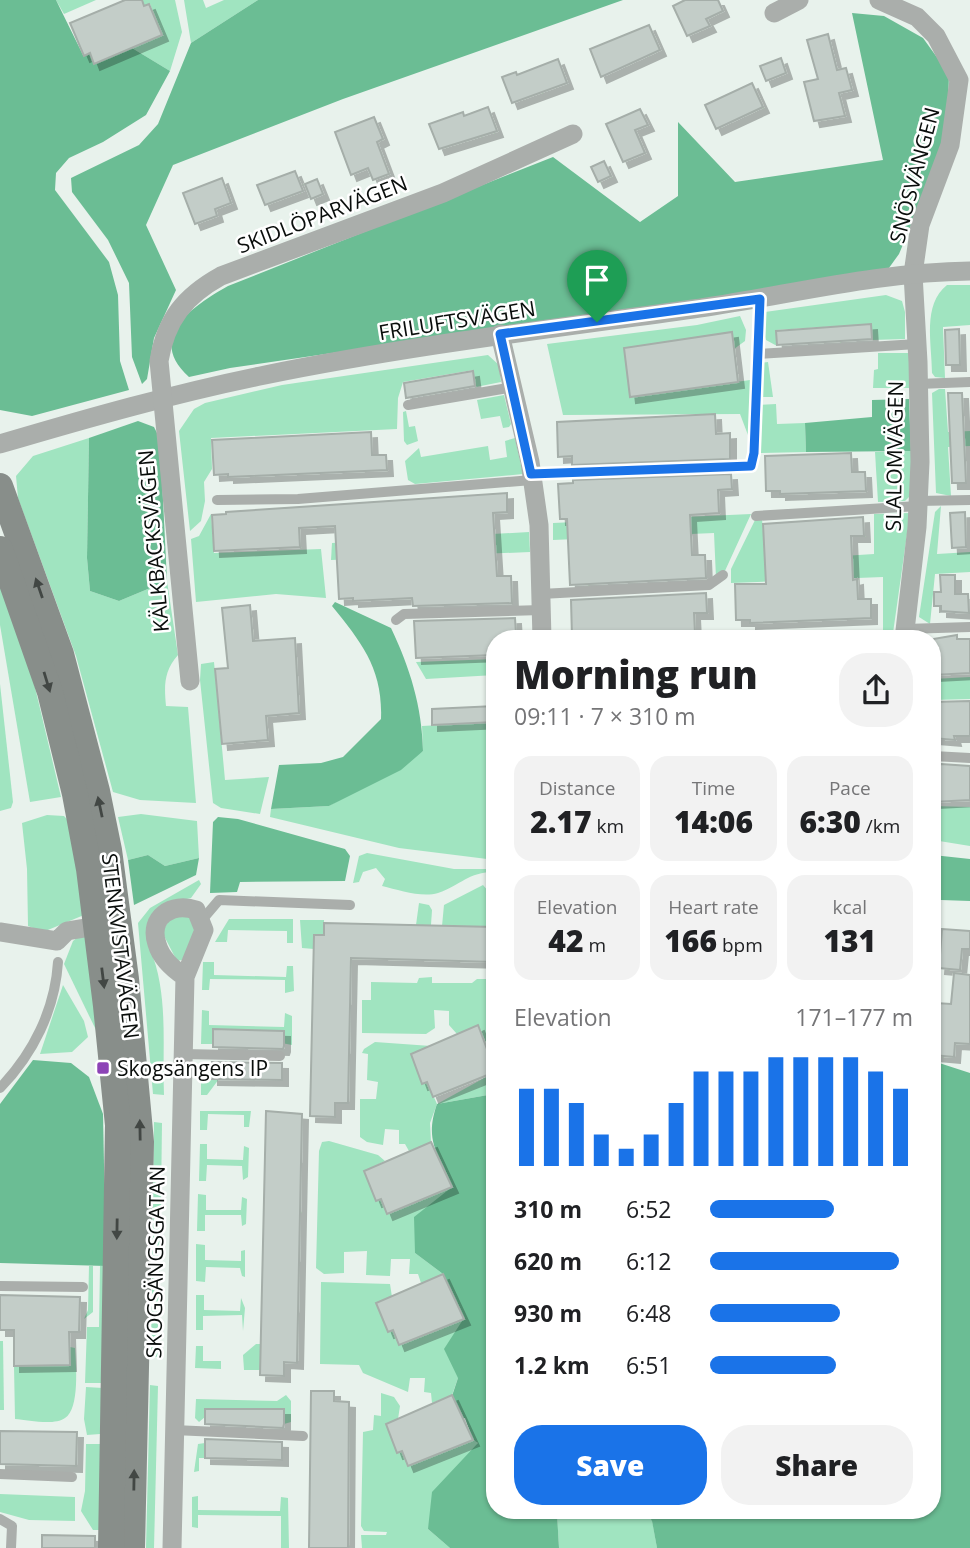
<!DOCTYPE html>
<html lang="en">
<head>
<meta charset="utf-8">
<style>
	:root { --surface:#fff; --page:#f2f2f2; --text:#202124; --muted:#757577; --accent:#1a73e8 }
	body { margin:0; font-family:"Open Sans",sans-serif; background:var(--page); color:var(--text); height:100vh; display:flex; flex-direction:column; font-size:26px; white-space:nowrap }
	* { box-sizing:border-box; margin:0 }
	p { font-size:23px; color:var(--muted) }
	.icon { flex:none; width:38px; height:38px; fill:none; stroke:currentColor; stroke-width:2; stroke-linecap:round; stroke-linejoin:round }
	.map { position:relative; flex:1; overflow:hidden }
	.sheet { position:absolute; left:486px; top:630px; width:455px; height:889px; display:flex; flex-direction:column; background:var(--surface); border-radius:28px; box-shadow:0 2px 5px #0004 }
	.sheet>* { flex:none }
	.pin { position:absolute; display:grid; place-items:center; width:60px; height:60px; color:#fff; margin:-72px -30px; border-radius:50% 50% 50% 0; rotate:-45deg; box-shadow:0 0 7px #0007 }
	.pin .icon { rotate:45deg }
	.round { display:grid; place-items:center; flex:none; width:74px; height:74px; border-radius:28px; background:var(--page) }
	.summary { display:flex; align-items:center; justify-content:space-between; height:119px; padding:0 28px }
	h1 { font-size:38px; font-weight:800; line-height:52px }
	.stats { display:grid; grid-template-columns:repeat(3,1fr); gap:10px; height:119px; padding:7px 28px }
	.stats div { display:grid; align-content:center; border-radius:18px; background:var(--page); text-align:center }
	.stats b { font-size:30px; font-weight:800 }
	.stats small { font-size:19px; font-weight:400 }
	.stats p { font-size:19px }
	.chart { height:196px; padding:14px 28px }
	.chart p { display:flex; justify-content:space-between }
	.chart svg { width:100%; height:126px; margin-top:7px; stroke:var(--accent); stroke-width:6 }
	.button { display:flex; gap:14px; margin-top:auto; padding:14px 28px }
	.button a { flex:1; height:80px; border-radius:28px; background:var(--accent); color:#fff; font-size:28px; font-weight:800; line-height:80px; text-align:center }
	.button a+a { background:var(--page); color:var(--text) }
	ul { padding:0 28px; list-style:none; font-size:23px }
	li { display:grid; grid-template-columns:112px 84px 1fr; align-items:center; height:52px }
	li i { height:18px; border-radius:9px; background:var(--accent) }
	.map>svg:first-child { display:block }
	.green { fill:#a0e4c0 }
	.forest { fill:#6bbd94 }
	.building { fill:#c3cdc8; stroke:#a5aea9; stroke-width:2; filter:url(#shadow) }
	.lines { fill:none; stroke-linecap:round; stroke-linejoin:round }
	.lane { stroke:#aaaeab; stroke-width:10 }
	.street { stroke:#aaaeab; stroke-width:19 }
	.secondary { stroke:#888e8a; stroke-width:26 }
	.oneway { fill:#424744 }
	.route-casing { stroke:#fff; stroke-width:14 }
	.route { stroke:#1a73e8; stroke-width:9 }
	.poi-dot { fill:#8c43b6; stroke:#fff; stroke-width:2.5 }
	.labels { text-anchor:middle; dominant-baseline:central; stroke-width:5; stroke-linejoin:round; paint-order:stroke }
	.street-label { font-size:21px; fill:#090d0b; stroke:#fff }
	.poi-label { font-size:21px; fill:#090d0b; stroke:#fff; text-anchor:start }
</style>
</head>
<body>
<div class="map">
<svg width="970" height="1548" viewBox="0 0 970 1548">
	<defs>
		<filter id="shadow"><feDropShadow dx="6" dy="6" stdDeviation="0" flood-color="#0004"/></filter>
	</defs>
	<rect width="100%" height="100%" fill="#e8f2ec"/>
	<g class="green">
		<polygon points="56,0 96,0 64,14"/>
		<polygon points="142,0 175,0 182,32 170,71 132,48 162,35 150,4 144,6"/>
		<polygon points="184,0 203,0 206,8 224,0 258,0 191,43"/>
		<path d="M947,285H970V325L943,327L945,378L935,377L932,373C932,343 922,305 947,285Z"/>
		<path d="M886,295L902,301L905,312V339L872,340L871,324L776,330L777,346L766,340C763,331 760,321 765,312Z"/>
		<polygon points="740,316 746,330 745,341 734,349 731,332 624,348 630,397 750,380 751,443 740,414 563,415 547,344 697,325"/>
		<polygon points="878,353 910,353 910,388 873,388 874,370 878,369"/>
		<polygon points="488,355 499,365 501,382 476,387 473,370 403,382 398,398 397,429 211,438 212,469 204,482 205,501 201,521 190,531 179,431 194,409 205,403 282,385"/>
		<polygon points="768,362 773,397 762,397 761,363"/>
		<polygon points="939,389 945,389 948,432 970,431 970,446 948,447 951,496 936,493 932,393"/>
		<polygon points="504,395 511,424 509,427 503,428 500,416 481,419 477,400"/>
		<polygon points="776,404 777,424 805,423 806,452 761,453 759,405"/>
		<polygon points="406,411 409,427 415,426 418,441 407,445 404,441 403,412"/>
		<path d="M89,438L87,558L90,591L119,601L167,581L178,655C164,671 164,685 166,706L188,707L196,803L140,800L113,792L76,656L18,498L16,476L33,456Z"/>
		<polygon points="515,438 523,474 415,484 408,480 405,461 419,448 421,457 488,446 490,460 507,457 505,441"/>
		<polygon points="911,451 912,494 905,501 878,502 875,452"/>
		<polygon points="941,506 937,554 970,552 970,572 935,574 930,624 919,617 935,512"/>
		<polygon points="910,513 893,633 883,632 883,577 731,583 731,569 756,518 762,518 765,561 874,554 874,514"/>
		<polygon points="211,514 214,553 321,549 326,598 276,594 196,602 191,539 199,536"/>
		<polygon points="751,514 724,573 716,578 714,533 553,540 553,523"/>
		<polygon points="529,532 530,552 331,560 332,543"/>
		<polygon points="0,584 29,662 61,797 30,802 0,625"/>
		<polygon points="495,659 495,675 426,679 416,662"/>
		<polygon points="214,662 225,780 269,777 260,814 221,808 213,803 200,680 201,664"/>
		<polygon points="970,677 970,699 933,700 933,679"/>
		<polygon points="0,684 13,802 11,808 0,811"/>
		<polygon points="495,722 495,860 399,848 270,817 271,809 329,806 423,751 422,726"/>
		<polygon points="933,806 970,807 970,846 933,840"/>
		<polygon points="141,814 197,821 199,858 165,866 148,855 128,860 118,817"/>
		<polygon points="47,815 64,816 70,822 84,915 43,932 28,926 27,869 22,823"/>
		<path d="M367,853L454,869H495V872C467,872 462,885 438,893C422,898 399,890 382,886L385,879L376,868L363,872L359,882L353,883L359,856Z"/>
		<path d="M199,880L201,884L191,898L174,902L150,949C169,994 162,1046 164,1095L153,1094L138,923L150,908Z"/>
		<polygon points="483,885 489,892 490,927 442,926 444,905"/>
		<polygon points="419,903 429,905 432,910 431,925 416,925"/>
		<polygon points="189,916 197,933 182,960 177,961 162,932 171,917"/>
		<polygon points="229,919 293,919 293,943 287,943 287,931 228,930 227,942 215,942"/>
		<polygon points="300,920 324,920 324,935 314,935 314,949 302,948"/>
		<polygon points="82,934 93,940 96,1030 64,964 73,941"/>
		<polygon points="203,962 214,962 214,975 286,977 287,966 293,966 294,991 285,993 285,980 210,979 209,990 202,990"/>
		<polygon points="432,977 432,983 472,983 477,979 489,979 490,986 495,986 495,1061 478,1026 457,1034 449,1025 449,1011 434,1010 435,1028 426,1034 362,1033 362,1000 371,1000 371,982 417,983 419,978"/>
		<polygon points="63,985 84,1021 88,1037 72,1052 40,1054"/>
		<polygon points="202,1010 209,1011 209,1025 284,1027 285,1013 292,1016 292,1045 213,1030 213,1044 201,1044"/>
		<polygon points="375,1042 431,1046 411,1054 422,1083 427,1082 437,1104 495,1072 495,1090 488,1095 437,1104 430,1123 431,1142 409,1151 405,1144 399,1144 399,1130 385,1129 383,1145 367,1142 360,1137 360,1099 376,1099 378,1082 367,1080 368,1054 362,1053 364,1049"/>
		<polygon points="201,1064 212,1065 212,1079 219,1079 207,1095 201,1095"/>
		<polygon points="200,1111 251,1111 249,1127 244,1127 244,1115 208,1114 207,1130 200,1130"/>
		<polygon points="154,1122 162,1123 159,1357 151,1357"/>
		<polygon points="329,1141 378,1155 385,1161 364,1171 376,1201 381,1199 387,1214 452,1187 415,1253 443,1274 421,1283 418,1274 409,1274 410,1259 391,1259 390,1276 366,1275 367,1251 344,1252 344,1273 324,1274 316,1268 319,1151 322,1142"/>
		<polygon points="200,1144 207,1144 207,1159 243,1160 244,1146 249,1148 248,1177 243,1180 242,1166 207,1165 206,1181 199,1181"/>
		<polygon points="198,1194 206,1195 206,1210 241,1210 242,1197 247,1199 246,1224 242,1226 241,1215 205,1215 205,1231 197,1231"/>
		<polygon points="196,1244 205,1245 205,1260 241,1261 241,1251 245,1250 245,1277 242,1276 240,1268 206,1267 205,1282 196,1281"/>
		<polygon points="89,1266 93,1266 93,1312 84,1319 88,1310"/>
		<polygon points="100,1266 106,1266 103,1383 85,1383 87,1327 99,1327"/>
		<polygon points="321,1282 390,1284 392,1297 377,1303 388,1332 393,1330 399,1345 464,1319 458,1378 452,1395 432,1403 431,1393 424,1392 425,1378 410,1378 408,1392 363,1373 359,1365 320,1364"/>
		<polygon points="196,1295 204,1295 204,1310 240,1311 241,1298 245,1308 243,1331 242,1315 203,1316 203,1330 196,1330"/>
		<polygon points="0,1341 3,1341 4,1410 0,1410"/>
		<polygon points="256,1344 261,1344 261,1370 244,1370 243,1355"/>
		<polygon points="196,1346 203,1346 203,1361 221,1361 221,1369 195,1368"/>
		<path d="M70,1347L75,1348C76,1364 80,1409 65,1418C54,1426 28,1420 15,1419L14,1366L70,1365Z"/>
		<polygon points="150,1385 158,1386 154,1548 146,1548"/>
		<polygon points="86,1387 103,1388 100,1434 87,1435 84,1419"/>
		<polygon points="381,1393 394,1397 400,1406 398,1419 386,1424 397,1453 402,1451 408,1466 473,1440 478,1443 428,1529 450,1548 362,1548 361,1535 386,1535 387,1532 364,1531 361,1526 363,1432 373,1430 374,1415 381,1416"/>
		<polygon points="286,1395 291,1401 291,1422 284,1424 284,1409 205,1417 199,1422 195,1418 196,1399 277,1401"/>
		<polygon points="205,1443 204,1458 199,1458 199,1471 194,1472 198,1444"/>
		<polygon points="86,1444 101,1444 100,1530 93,1530 81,1511 85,1491"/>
		<polygon points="0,1494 75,1497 75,1521 29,1520 0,1512"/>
		<polygon points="198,1496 198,1510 280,1511 281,1497 288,1498 289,1548 281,1548 281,1516 198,1515 198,1528 192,1527 192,1497"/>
		<polygon points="562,1510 646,1510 652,1520 657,1548 559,1548 557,1513"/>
	</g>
	<g class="forest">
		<polygon points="0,0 56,0 83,55 90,53 94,63 132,48 170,71 146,115 103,142 69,158 56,173 55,190 109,262 118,295 120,361 129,390 32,416 0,410"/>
		<polygon points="258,0 623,0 343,99 173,165 146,225 176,290 154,338 147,379 142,384 132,357 129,283 108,240 72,192 71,178 139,145 158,124 191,43"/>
		<path d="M852,13L884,16L923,38L949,74L947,139L899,254L886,272L230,368L189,377C145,337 193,306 228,286L553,157L640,222L678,196V122L735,182L883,160Z"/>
		<polygon points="909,399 911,451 806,452 805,423 872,417 872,400"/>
		<polygon points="138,421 154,427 160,439 167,581 119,601 90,591 87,558 89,438"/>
		<path d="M335,602L391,628C410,668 422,706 423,751L401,770L329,806L271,809L279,765L321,763L343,757L381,719C383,669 362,643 332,606Z"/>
		<polygon points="218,817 238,819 345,849 350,856 345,881 240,882 237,892 210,893 213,822"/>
		<polygon points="148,855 165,866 199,858 196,875 134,905 128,860"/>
		<polygon points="933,855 970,859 970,901 941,900 933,1001"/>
		<polygon points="33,1060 71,1063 89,1077 103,1114 106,1266 0,1263 0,1104"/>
		<polygon points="933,1061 970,1073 970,1548 657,1548 652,1521 646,1510 933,1510"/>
		<path d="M495,1090V1510H562L557,1513L559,1548H450L428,1529L432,1492L478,1443L473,1440L465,1418L462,1419L452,1396L458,1378L444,1349L464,1318L443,1274L415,1253L414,1217L452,1187C441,1155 423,1144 437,1104L488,1095Z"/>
	</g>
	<g class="building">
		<polygon points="125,0 142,0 144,6 149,4 162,35 94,64 90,53 84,56 70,23"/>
		<polygon points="685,0 718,0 723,11 706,19 710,26 687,36 673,6"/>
		<polygon points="649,25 660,50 601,77 590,49"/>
		<polygon points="828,34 837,70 846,68 852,90 839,93 845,116 814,121 804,82 818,79 807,40"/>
		<polygon points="781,58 786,73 766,81 760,66"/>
		<polygon points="558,59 567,83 512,103 502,77 516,72 517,75"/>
		<polygon points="752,83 763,107 716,129 705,105"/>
		<polygon points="488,107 497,131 439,149 429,124 463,112 464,116"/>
		<polygon points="640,109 648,125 635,130 645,153 623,162 606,124"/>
		<polygon points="374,117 383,139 377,142 389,174 373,180 368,168 351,175 335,132"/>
		<polygon points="604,161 611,176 598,182 591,167"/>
		<polygon points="295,171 303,191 265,205 257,185"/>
		<polygon points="222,178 231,203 215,209 217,216 195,224 183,193"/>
		<polygon points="317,179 323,194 311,199 305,184"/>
		<polygon points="871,324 872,339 777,345 776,331"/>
		<polygon points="959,329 960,365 946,365 945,330"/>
		<polygon points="732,332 738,382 630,397 624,348"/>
		<polygon points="473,371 475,386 406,398 404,383"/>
		<polygon points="948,393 962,393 966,483 952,483"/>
		<polygon points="715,414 716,434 730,433 730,459 572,465 572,456 558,457 557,422"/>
		<polygon points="371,432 372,455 386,455 387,470 228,477 228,474 214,475 212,440"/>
		<polygon points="851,453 852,472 865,472 866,491 780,494 780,491 766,491 765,456"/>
		<polygon points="731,474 732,489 718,490 719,513 690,515 692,555 705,555 706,578 570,585 567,519 560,519 558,484 573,483 573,480"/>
		<polygon points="507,493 507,512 493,513 497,576 511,576 512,603 413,606 412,598 353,601 353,598 339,599 335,526 299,528 300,547 214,551 212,515 226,514 226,512"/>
		<polygon points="965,512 966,547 952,548 950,513"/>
		<polygon points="863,517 864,536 851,536 853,580 857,579 858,599 871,599 871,618 750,623 750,620 736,620 735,584 766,584 763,524"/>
		<polygon points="940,575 955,575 955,594 968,594 969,613 941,611 941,606 934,606 934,592 941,592"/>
		<polygon points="706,593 707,613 694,613 695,633 572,637 571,600"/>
		<polygon points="250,605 253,641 295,638 299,713 266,716 268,740 222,744 215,669 228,668 222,608"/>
		<polygon points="515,618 516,634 495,639 495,655 416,658 414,621"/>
		<polygon points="957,635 957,639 970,639 970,673 933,675 933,639"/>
		<polygon points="970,701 970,736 954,736 955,740 933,738 933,702"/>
		<polygon points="495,706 495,722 432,725 432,709"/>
		<polygon points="941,764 970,766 970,800 933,802 933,767"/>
		<polygon points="324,923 495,927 495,962 351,958 348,1103 335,1103 335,1117 310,1116 314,935 324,935"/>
		<polygon points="942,929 970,931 970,949 962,949 960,970 939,968"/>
		<polygon points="954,973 970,975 970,1044 955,1043 954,1057 933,1055 936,1003 951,1004"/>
		<polygon points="478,1025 487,1049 491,1048 495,1072 433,1097 427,1082 422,1084 411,1054"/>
		<polygon points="213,1029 284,1031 284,1046 283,1049 213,1047"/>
		<polygon points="212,1062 282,1063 282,1080 212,1079"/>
		<polygon points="266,1111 302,1114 297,1363 284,1362 284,1376 260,1375"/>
		<polygon points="431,1142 452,1187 387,1214 381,1199 376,1201 364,1171"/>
		<polygon points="443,1274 464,1319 399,1345 393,1330 388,1332 376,1303"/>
		<polygon points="0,1295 80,1297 79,1332 69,1332 70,1365 14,1366 14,1330 0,1330"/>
		<polygon points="311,1391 334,1391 334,1401 349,1402 348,1548 309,1548"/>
		<polygon points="452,1395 473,1440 408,1466 402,1451 397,1453 386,1424"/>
		<polygon points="205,1409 284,1409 284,1424 283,1428 205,1424"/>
		<polygon points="0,1431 77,1432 76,1466 0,1464"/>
		<polygon points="205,1439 282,1442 282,1460 205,1458"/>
		<polygon points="42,1535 95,1536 95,1548 42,1548"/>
	</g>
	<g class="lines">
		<g class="lane">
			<polyline points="758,354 917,344"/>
			<polyline points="918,384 970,382"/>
			<polyline points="408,405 514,387"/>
			<polyline points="531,474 751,466 754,453 759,299"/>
			<polyline points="217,500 298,499 532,480"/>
			<polyline points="918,501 970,500"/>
			<polyline points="756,516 918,506"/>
			<polyline points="541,594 709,585 723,575"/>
			<polyline points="396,620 404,614 541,610"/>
			<polyline points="905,629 970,627"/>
			<polyline points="740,639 904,635"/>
			<polyline points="933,756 970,758"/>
			<polyline points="202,920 219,900 350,905"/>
			<polyline points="183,1054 280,1056"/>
			<path d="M0,1088C33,1054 55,1010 58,962"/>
			<polyline points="0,1286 83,1287"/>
			<polyline points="174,1430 303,1436"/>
			<polyline points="0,1474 72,1477"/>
			<polyline points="0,1519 12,1526 11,1548"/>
		</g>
		<g class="street">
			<polyline points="879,0 917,17 936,36 959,80 950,145 920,225 913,274 918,362 920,462 917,527 904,639"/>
			<polyline points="774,13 799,0"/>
			<polyline points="500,334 530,462 539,525 542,639"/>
			<path d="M0,444C88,418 176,393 265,375C407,346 550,329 693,309C785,296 877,272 970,271"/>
			<path d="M190,681L159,361C166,319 185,296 221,276L443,193L573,134"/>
			<polyline points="0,932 57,941 67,931 97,926"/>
			<path d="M172,1548L185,977L204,930L196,910C172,902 148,917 157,944C161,958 173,969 185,977"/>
		</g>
		<g class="secondary">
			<polyline points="0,486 61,654 97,791 109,850 126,979 141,1142 132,1548"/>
			<polyline points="0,549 50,692 75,794 89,869 106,1006 118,1125 111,1548"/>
		</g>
	</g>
	<defs><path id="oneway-solid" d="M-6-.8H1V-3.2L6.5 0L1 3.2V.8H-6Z" transform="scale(1.75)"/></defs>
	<g class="oneway">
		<use href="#oneway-solid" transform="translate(39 588) rotate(-109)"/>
		<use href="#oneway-solid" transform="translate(47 682) rotate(73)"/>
		<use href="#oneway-solid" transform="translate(100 807) rotate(-102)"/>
		<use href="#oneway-solid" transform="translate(103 978) rotate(83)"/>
		<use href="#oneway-solid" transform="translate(140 1130) rotate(-91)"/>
		<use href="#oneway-solid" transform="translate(117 1229) rotate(91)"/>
		<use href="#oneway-solid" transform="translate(134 1480) rotate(-89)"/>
	</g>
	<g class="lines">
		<defs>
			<polygon id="route" points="760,299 754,453 751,466 531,474 500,334"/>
		</defs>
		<use href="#route" class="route-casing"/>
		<use href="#route" class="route"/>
	</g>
	<rect class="poi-dot" x="96" y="1061" width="14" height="14" rx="3.5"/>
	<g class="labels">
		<g class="street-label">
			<text transform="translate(914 175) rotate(-75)">SNÖSVÄNGEN</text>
			<text transform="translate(322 214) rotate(-21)">SKIDLÖPARVÄGEN</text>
			<text transform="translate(457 320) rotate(-9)">FRILUFTSVÄGEN</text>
			<text transform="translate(894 456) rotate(-89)">SLALOMVÄGEN</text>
			<text transform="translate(153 541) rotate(-95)">KÄLKBACKSVÄGEN</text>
			<text transform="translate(121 946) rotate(83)">STENKVISTAVÄGEN</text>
			<text transform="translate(155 1262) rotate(-89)">SKOGSÄNGSGATAN</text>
		</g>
		<g class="poi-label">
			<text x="117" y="1068">Skogsängens IP</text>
		</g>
	</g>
</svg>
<div class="pin" style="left:597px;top:322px;background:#1e9e55"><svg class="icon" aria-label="arrive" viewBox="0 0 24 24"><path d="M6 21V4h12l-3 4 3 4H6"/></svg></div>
<section class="sheet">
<div class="summary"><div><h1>Morning run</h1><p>09:11 · 7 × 310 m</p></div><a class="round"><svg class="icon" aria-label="share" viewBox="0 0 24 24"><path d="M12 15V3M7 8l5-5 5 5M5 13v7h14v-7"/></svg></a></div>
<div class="stats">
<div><p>Distance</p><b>2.17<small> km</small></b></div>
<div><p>Time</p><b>14:06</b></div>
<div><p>Pace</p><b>6:30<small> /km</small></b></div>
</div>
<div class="stats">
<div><p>Elevation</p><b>42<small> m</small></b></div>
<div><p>Heart rate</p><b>166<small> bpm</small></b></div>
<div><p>kcal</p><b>131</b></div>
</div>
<div class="chart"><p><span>Elevation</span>171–177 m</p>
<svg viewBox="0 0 160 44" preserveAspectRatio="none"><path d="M5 44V17M15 44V17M25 44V22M35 44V33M45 44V38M55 44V33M65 44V22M75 44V11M85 44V11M95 44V11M105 44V6M115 44V6M125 44V6M135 44V6M145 44V11M155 44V17"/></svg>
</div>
<ul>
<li><b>310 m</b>6:52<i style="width:61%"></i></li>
<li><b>620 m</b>6:12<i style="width:93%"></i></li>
<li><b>930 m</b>6:48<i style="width:64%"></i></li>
<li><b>1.2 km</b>6:51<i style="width:62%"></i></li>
</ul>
<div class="button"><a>Save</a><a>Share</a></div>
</section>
</div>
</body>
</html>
